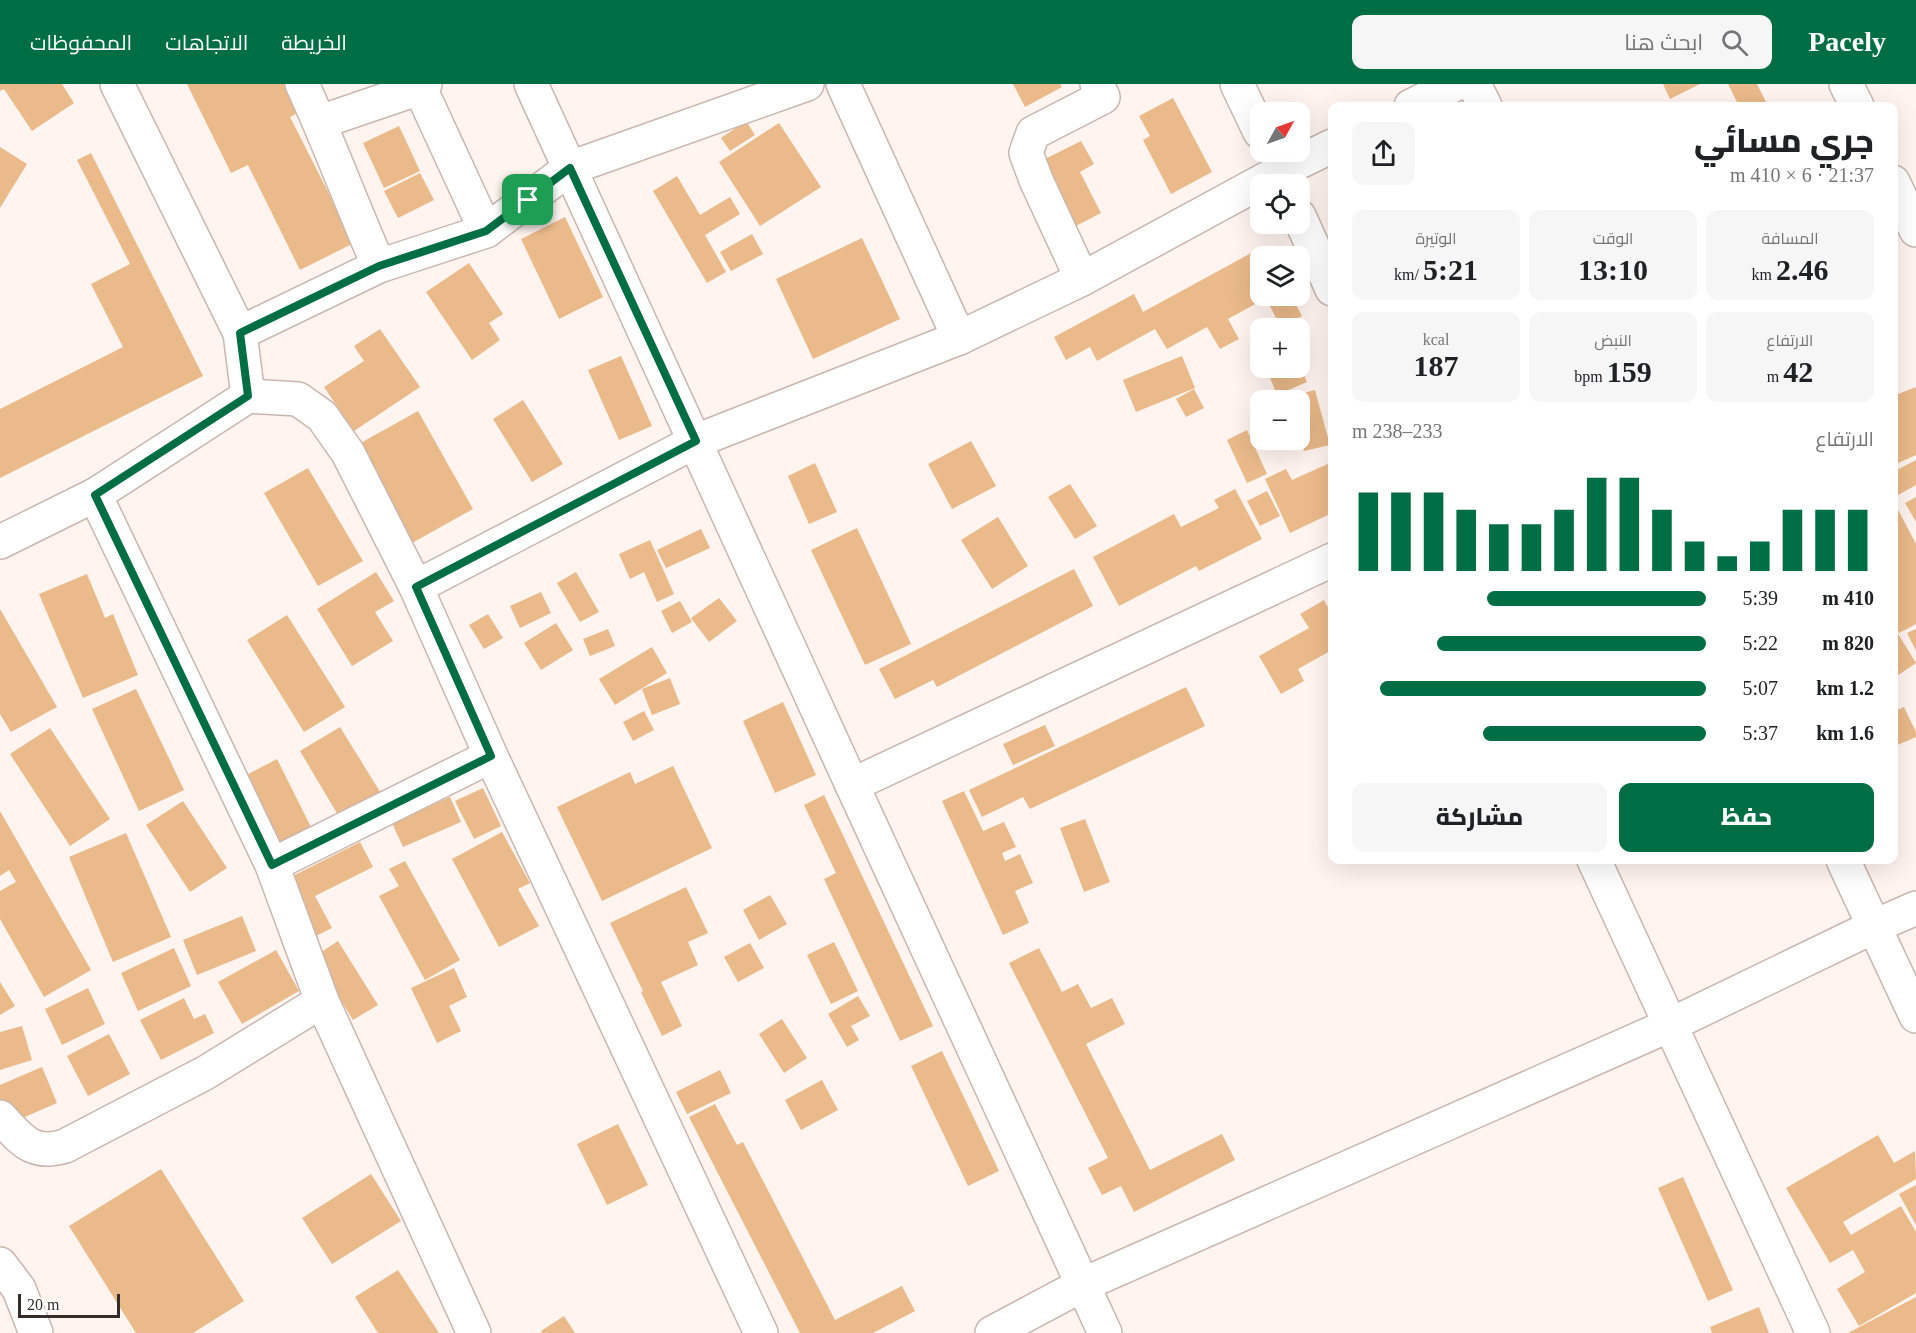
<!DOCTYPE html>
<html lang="ar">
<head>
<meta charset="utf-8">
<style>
	:root { --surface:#fff; --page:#f6f6f6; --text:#202124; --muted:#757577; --accent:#006e45 }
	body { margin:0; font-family:"Times New Roman",Cairo,serif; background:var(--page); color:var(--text); direction:rtl; height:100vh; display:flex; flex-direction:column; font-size:22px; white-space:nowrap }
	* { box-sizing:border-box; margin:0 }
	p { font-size:20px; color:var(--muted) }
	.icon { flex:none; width:33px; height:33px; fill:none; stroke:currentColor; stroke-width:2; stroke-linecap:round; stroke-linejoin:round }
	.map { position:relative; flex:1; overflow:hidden; direction:ltr }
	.drawer { position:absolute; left:1328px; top:18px; width:570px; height:762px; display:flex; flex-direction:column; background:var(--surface); border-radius:12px; box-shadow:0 6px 24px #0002; direction:rtl }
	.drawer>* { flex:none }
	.needle { width:39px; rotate:50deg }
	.tools { position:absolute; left:1250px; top:18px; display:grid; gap:12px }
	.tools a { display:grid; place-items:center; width:60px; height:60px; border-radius:12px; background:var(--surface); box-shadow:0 6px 24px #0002; font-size:30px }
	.scale { position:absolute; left:18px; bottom:15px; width:102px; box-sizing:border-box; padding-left:6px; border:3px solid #342d2a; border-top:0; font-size:16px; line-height:21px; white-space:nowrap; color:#342d2a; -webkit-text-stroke:4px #fff; paint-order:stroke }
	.pin { position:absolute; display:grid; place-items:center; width:51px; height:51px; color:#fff; margin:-26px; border-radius:12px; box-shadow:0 3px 9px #0006 }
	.round { display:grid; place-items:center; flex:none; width:63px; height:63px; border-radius:12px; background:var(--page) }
	.headline { display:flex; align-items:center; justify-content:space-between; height:102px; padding:0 24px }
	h1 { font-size:33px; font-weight:800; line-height:45px }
	.metrics { display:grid; grid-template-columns:repeat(3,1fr); gap:9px; height:102px; padding:6px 24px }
	.metrics div { display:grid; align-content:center; border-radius:12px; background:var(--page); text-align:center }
	.metrics b { font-size:30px; font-weight:800 }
	.metrics small { font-size:16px; font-weight:400 }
	.metrics p { font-size:16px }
	.chart { height:168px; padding:12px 24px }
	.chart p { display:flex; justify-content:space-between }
	.chart svg { width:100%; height:108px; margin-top:6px; stroke:var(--accent); stroke-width:6 }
	.cta { display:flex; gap:12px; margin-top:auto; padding:12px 24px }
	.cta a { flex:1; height:69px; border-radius:12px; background:var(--accent); color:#fff; font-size:24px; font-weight:800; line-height:69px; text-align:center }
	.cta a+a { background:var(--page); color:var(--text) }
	ul { padding:0 24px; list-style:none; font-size:20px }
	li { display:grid; grid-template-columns:96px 72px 1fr; align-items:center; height:45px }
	li i { height:15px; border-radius:8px; background:var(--accent) }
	header { display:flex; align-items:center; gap:36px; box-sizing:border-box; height:84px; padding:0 30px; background:var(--accent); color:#fff }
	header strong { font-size:28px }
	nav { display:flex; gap:33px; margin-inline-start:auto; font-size:21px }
	.search { width:420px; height:54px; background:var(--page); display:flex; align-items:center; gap:15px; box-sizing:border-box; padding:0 21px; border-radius:12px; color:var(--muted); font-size:22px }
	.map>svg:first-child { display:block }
	.building { fill:#eaba8a }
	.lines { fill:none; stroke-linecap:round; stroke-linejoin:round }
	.minor-casing { stroke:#c9b7af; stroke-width:36 }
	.minor { stroke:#fff; stroke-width:33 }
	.route-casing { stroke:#fff; stroke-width:12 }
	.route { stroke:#006e45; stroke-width:8 }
</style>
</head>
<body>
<header>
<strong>Pacely</strong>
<div class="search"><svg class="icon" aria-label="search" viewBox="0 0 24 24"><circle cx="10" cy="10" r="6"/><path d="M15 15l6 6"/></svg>ابحث هنا</div>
<nav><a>الخريطة</a><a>الاتجاهات</a><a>المحفوظات</a></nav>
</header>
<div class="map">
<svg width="1916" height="1249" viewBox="0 0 1916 1249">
	<rect width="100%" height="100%" fill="#fff4ef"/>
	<g class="building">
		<polygon points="0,0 62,0 74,19 32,47 4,5 0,7"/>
		<polygon points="187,0 296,0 308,24 290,33 354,159 300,186 248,81 231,89"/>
		<polygon points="1013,0 1060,0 1062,3 1025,23"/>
		<polygon points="1663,0 1700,0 1670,15"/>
		<polygon points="1728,0 1757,0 1768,22 1739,22"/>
		<polygon points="1173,14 1212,88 1171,110 1143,56 1150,52 1139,32"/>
		<polygon points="746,37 755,51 730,67 721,54"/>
		<polygon points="779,39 821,103 760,142 719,78"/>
		<polygon points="399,42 420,87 384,104 363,59"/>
		<polygon points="1081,57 1094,80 1080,88 1101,129 1076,142 1043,76"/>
		<polygon points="0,63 27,80 0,124"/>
		<polygon points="91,69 203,292 0,394 0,325 123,263 91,200 130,180 77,76"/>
		<polygon points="420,89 434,116 398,134 384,107"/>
		<polygon points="677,92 700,131 730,113 740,130 705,151 726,188 707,199 653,107"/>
		<polygon points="565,133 603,213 559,235 521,155"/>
		<polygon points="752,150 763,170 731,187 720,168"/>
		<polygon points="862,154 900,235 813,275 776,195"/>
		<polygon points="1264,162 1270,172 1260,172 1260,212 1291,212 1302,232 1281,244 1266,214 1228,235 1239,255 1220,265 1207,243 1167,265 1155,245 1097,277 1090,263 1066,276 1054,253 1134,210 1143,228"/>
		<polygon points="469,179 503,230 489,239 500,256 472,276 426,208"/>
		<polygon points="380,245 420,303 354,347 324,303 364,277 354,262"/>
		<polygon points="621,272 652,342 619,356 588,286"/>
		<polygon points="1182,272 1195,304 1136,328 1123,296"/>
		<polygon points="1266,284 1301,284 1307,298 1277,311"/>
		<polygon points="1916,303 1916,371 1896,380 1893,373 1893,312"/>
		<polygon points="1194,305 1204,324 1186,333 1176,315"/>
		<polygon points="1315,306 1330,361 1304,367 1299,351 1299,316 1289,316 1288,313"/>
		<polygon points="523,316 563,380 532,398 493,335"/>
		<polygon points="418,327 473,425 412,459 357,361"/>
		<polygon points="1247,346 1267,390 1247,399 1227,356"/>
		<polygon points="971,357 996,402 952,425 928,380"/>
		<polygon points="1916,376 1916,401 1898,411 1893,402 1893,388"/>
		<polygon points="1332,378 1332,429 1290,449 1265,395 1286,385 1292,396"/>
		<polygon points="815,379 837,428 809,440 788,392"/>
		<polygon points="308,384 363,477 318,502 264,409"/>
		<polygon points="1070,400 1097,442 1075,455 1048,413"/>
		<polygon points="1235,405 1262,455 1199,487 1196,482 1119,522 1093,473 1174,430 1181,443 1219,424 1214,416"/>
		<polygon points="1267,407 1280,432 1260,442 1247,417"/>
		<polygon points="1916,413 1916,438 1905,419"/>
		<polygon points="1893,416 1916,460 1916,540 1899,549 1893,536"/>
		<polygon points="998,433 1028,482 992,505 961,456"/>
		<polygon points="857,444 911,560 865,581 811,466"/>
		<polygon points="701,445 710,464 666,484 657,466"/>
		<polygon points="650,456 674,510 657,518 644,488 630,495 619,470"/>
		<polygon points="1074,485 1093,522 937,603 933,596 895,615 879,585"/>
		<polygon points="376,488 394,517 375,528 393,557 352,582 317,525"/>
		<polygon points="576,488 599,528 580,538 557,499"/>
		<polygon points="87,490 105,534 113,530 138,591 83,614 39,510"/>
		<polygon points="541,508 551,529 520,544 510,522"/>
		<polygon points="719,514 737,537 709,558 691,534"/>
		<polygon points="1324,516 1332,531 1332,566 1298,585 1304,597 1281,610 1259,572 1309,544 1300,530"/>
		<polygon points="680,517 692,538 672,549 661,527"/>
		<polygon points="0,525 57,623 11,648 0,630"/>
		<polygon points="488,530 503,554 484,565 469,541"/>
		<polygon points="287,531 345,623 304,648 247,556"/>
		<polygon points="556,539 573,566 541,586 524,559"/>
		<polygon points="608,545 615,562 590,572 583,555"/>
		<polygon points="1916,545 1916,567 1907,549"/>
		<polygon points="1897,548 1916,579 1894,594 1893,551"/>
		<polygon points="652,563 667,589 615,621 599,595"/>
		<polygon points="670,594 680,620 652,631 642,605"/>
		<polygon points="1186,603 1205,642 1030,725 1023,713 982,733 969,706"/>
		<polygon points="136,605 184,706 139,727 92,625"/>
		<polygon points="783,618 816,691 775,709 743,637"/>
		<polygon points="1904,623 1916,648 1916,653 1893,663 1893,628"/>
		<polygon points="644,627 654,646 633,657 623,638"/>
		<polygon points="1045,641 1055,662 1013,681 1003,660"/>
		<polygon points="340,643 382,711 341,736 300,667"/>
		<polygon points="50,644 110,735 70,762 10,670"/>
		<polygon points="277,675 312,745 269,766 235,697"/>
		<polygon points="673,682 712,764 602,817 557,723 630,688 635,700"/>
		<polygon points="483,704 501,742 474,755 455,717"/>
		<polygon points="964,707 983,747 1004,738 1016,763 1002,769 1005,777 1020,770 1033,799 1015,807 1029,839 1003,851 942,717"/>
		<polygon points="824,711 933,942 900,957 824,795 836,789 804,721"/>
		<polygon points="450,713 461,738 403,763 392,739"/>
		<polygon points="183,717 227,784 190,808 146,741"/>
		<polygon points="0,727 91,886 44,913 0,835 0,807 16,798 9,786 0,792"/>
		<polygon points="1085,735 1110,798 1084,808 1060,744"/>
		<polygon points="502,748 530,799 518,805 539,842 499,863 452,775"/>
		<polygon points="126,749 171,853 113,878 69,773"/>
		<polygon points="360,758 373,783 315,812 332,844 312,854 283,797"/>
		<polygon points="405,777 460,876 425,896 379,812 399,802 389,785"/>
		<polygon points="686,803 708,849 688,858 698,881 661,898 682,942 662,952 641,908 643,907 610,839"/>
		<polygon points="770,811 787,840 759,856 743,826"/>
		<polygon points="242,832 256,867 197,891 183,856"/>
		<polygon points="338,857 378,921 353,936 314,873"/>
		<polygon points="834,858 858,907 831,920 807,871"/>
		<polygon points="750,859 764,884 738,898 724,873"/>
		<polygon points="174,864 191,902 138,927 121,889"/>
		<polygon points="1039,864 1062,908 1078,900 1091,924 1112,914 1125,940 1086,960 1150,1086 1222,1050 1235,1076 1134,1128 1121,1102 1102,1111 1088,1084 1108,1074 1009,879"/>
		<polygon points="276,866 299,907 242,940 218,898"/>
		<polygon points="454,884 467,913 449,922 461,947 437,959 411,904"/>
		<polygon points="0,898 15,922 0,931"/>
		<polygon points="88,904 105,940 62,961 45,925"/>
		<polygon points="858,912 870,932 851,942 859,956 847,963 828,930"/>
		<polygon points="184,914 194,935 205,930 214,949 161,976 140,936"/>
		<polygon points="782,935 807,974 784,989 759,950"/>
		<polygon points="22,942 32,976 0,986 0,948"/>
		<polygon points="109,950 130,990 88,1012 67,972"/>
		<polygon points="942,967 999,1087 968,1102 911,982"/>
		<polygon points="42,983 57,1019 11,1039 0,1014 0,1001"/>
		<polygon points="720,986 731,1009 687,1030 676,1008"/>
		<polygon points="822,996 838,1026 801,1046 785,1016"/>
		<polygon points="715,1020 737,1061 743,1058 835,1236 902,1202 915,1227 873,1249 800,1249 689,1033"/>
		<polygon points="618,1040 648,1101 607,1121 577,1060"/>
		<polygon points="1878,1051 1894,1079 1915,1067 1916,1095 1843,1138 1851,1151 1901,1122 1916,1148 1916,1209 1859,1242 1837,1205 1865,1188 1853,1166 1830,1179 1786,1104"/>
		<polygon points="161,1085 244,1217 193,1249 136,1249 69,1142"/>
		<polygon points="371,1090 401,1137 332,1180 302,1134"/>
		<polygon points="1683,1093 1733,1206 1708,1217 1658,1104"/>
		<polygon points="1916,1101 1916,1141 1899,1110"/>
		<polygon points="398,1186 439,1249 378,1249 355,1213"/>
		<polygon points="1916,1213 1916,1249 1848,1249"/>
		<polygon points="1759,1223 1769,1249 1712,1249 1710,1243"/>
		<polygon points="564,1232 575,1249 542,1249 541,1247"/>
	</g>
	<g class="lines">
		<defs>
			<g id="minor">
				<polyline points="117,0 240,249 248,312"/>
				<path d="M302,0C330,60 352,122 379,182"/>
				<polyline points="531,0 852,701 1105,1249"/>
				<polyline points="843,0 959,254"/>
				<polyline points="1237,0 1260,48"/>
				<polyline points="1474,0 1485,22"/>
				<polyline points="1846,0 1857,22"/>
				<polyline points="420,4 486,147"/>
				<polyline points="1411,22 1456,0"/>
				<polyline points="320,38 420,4 425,0"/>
				<polyline points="1893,98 1916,146"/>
				<polyline points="1299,132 1332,205"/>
				<polyline points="1082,195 1036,96 1026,69 1033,49 1103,13 1097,0"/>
				<polyline points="240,249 379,182 486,147 570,84 807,0"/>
				<polyline points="95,411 272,781 322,917 474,1249"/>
				<polyline points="0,458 95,411 248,312 298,315 322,332 348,369 416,503 491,672 761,1249"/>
				<polyline points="416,503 696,357 959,254 1082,195 1279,88 1332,62"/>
				<polyline points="852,701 1332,476"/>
				<polyline points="1594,776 1813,1249"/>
				<polyline points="1843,776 1916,932"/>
				<polyline points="272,781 491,672"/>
				<path d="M0,1033C22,1056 32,1072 65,1062L205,989L322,917"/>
				<polyline points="0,1180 19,1205 36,1249"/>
				<polyline points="992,1249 1082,1201 1670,941 1875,842 1916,824"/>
			</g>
		</defs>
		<use href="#minor" class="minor-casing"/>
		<use href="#minor" class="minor"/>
	</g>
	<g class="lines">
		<defs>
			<polygon id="route" points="570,84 696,357 416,503 491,672 272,781 95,411 248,312 240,249 379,182 486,147"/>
		</defs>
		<use href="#route" class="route-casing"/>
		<use href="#route" class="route"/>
	</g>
</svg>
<div class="tools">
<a><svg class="needle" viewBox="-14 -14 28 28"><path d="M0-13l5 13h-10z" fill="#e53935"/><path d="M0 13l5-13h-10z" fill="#757577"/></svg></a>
<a><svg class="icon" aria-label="locate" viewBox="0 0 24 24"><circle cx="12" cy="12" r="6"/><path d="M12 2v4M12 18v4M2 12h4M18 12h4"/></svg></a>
<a><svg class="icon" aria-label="layers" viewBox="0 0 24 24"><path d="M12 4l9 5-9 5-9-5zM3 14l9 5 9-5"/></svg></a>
<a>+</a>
<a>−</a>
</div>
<div class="scale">20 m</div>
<div class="pin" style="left:528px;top:116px;background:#1e9e55"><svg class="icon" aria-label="arrive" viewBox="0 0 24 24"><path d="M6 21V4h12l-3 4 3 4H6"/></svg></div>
<section class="drawer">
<div class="headline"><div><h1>جري مسائي</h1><p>21:37 · 6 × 410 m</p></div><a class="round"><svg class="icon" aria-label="share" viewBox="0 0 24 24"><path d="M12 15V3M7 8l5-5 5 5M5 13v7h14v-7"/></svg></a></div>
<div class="metrics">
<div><p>المسافة</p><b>2.46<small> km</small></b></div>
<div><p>الوقت</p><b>13:10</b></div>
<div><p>الوتيرة</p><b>5:21<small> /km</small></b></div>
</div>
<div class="metrics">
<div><p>الارتفاع</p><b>42<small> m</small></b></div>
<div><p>النبض</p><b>159<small> bpm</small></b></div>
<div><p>kcal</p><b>187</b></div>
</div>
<div class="chart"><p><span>الارتفاع</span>233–238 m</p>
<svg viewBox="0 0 160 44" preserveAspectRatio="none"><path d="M5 44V12M15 44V12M25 44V12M35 44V19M45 44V25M55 44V25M65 44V19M75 44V6M85 44V6M95 44V19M105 44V32M115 44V38M125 44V32M135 44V19M145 44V19M155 44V19"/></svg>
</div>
<ul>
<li><b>410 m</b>5:39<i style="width:62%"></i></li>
<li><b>820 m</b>5:22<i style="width:76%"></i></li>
<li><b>1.2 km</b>5:07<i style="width:92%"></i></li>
<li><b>1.6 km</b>5:37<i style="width:63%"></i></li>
</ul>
<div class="cta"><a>حفظ</a><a>مشاركة</a></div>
</section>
</div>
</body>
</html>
